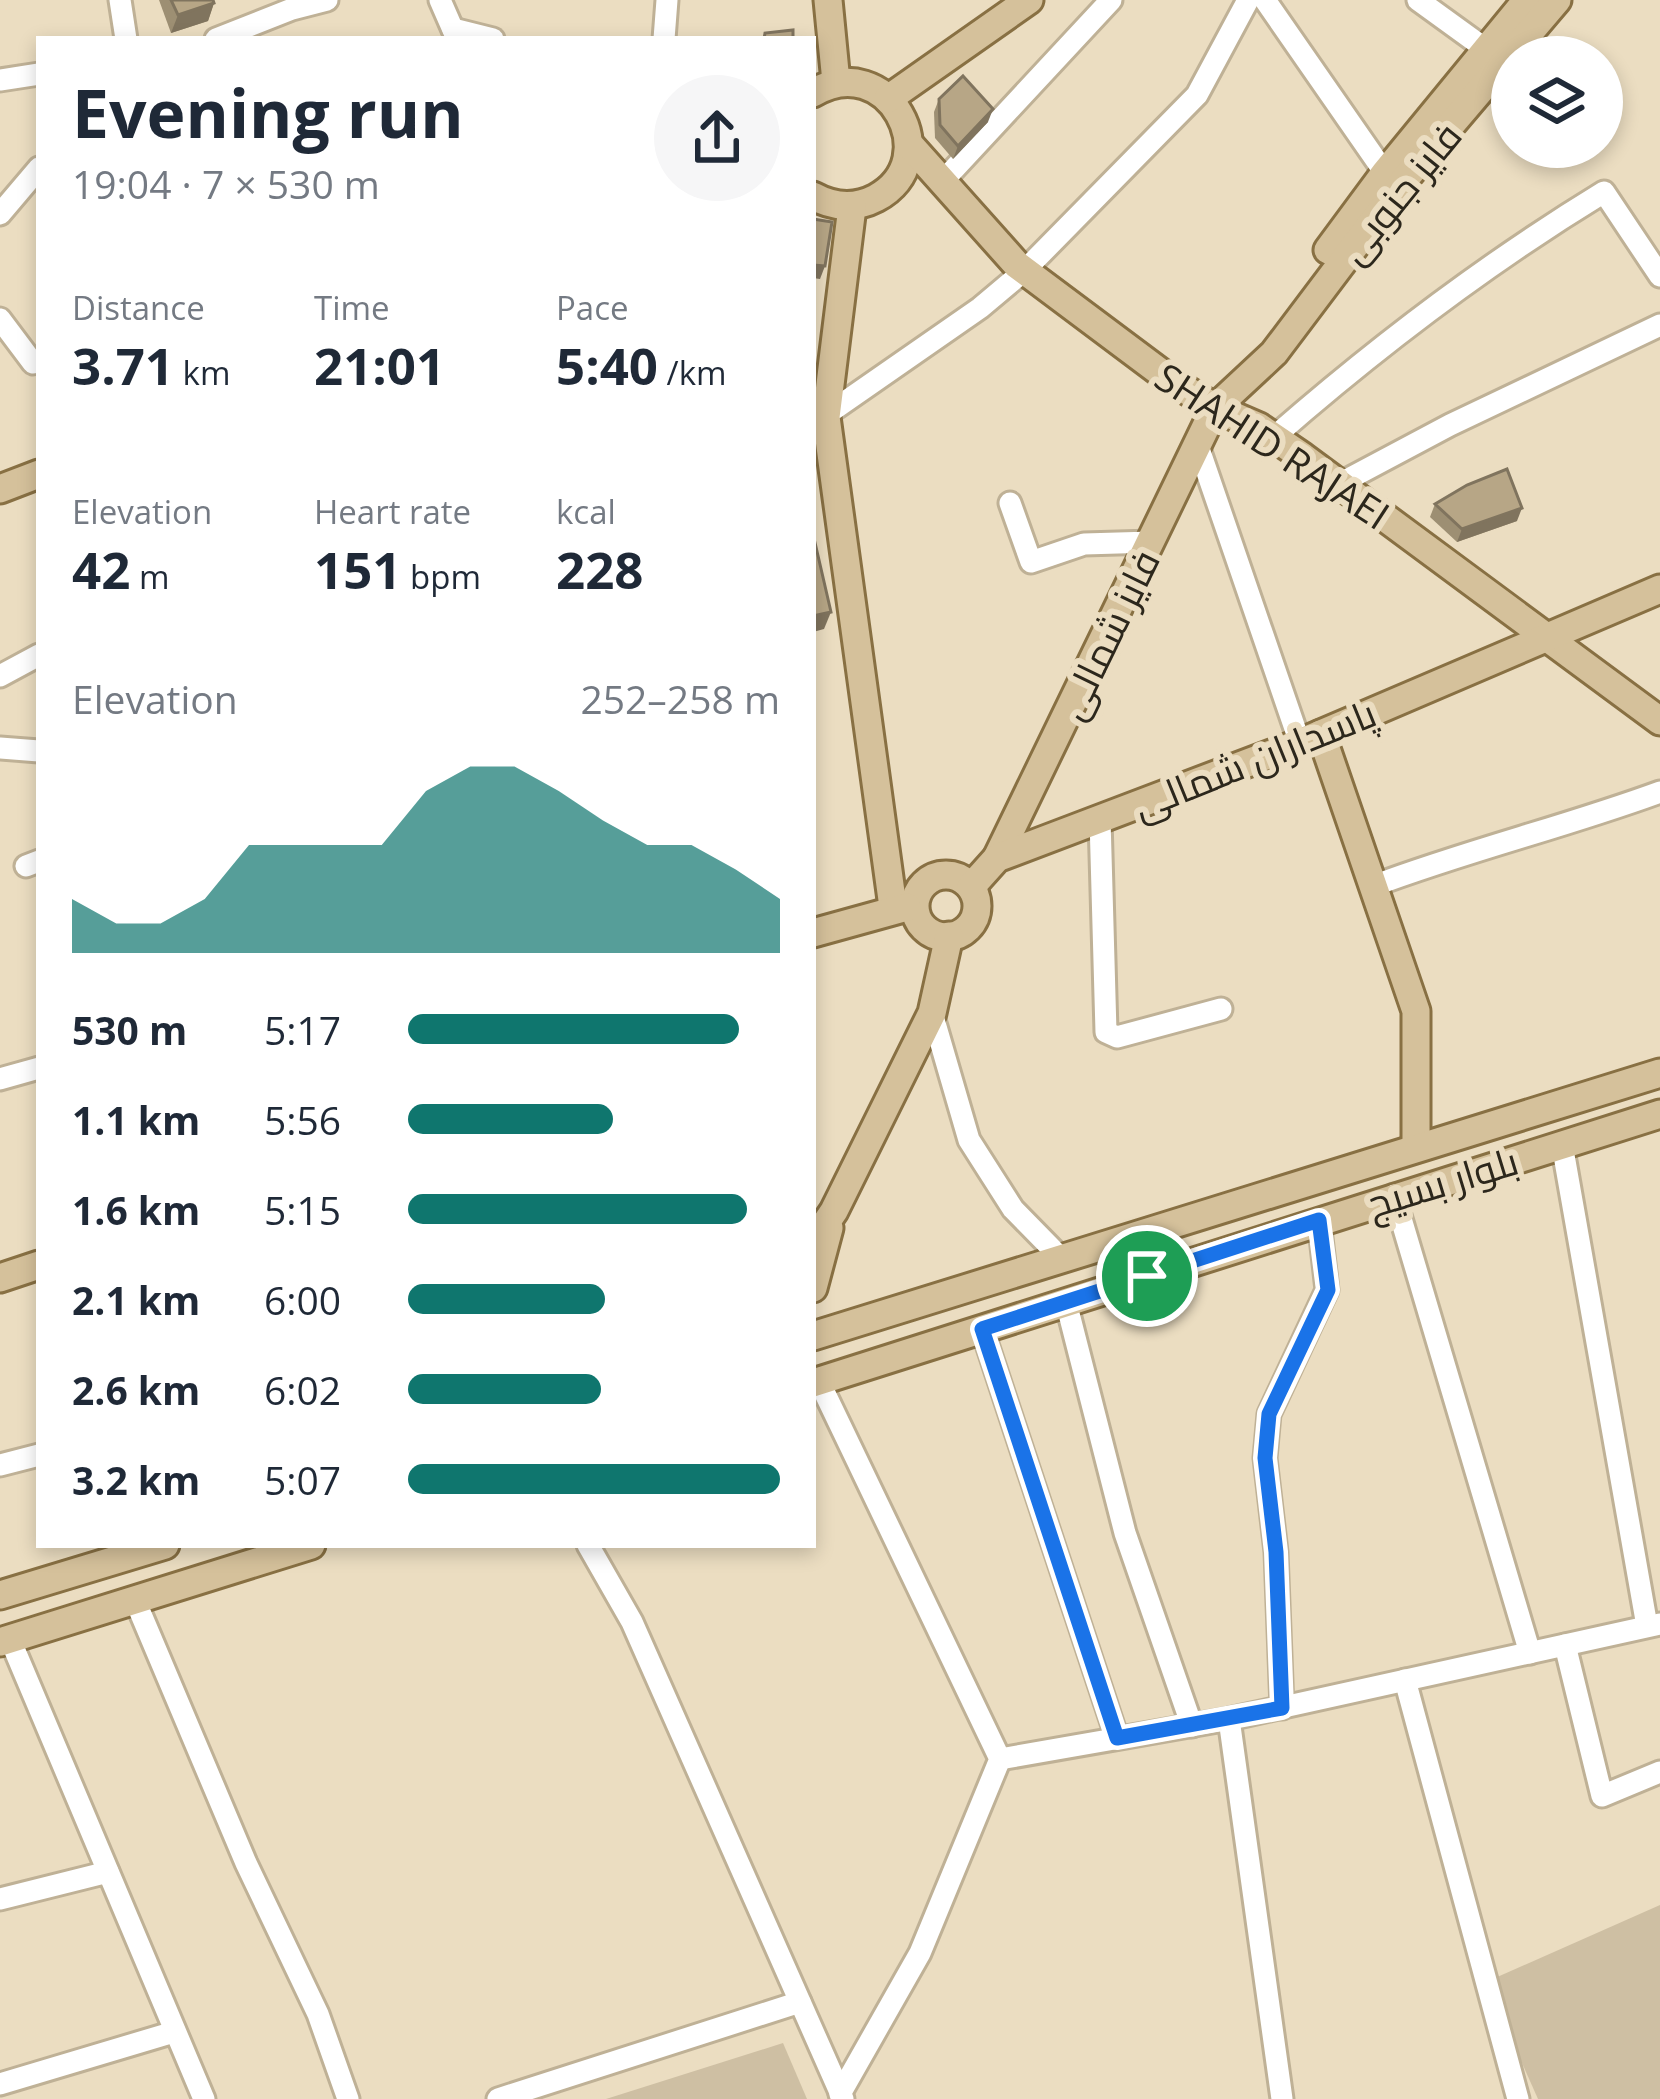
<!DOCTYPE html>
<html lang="en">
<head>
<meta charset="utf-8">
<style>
	:root { --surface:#fff; --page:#f6f6f7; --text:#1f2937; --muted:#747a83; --accent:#0f766e }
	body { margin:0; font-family:"Open Sans",Cairo,sans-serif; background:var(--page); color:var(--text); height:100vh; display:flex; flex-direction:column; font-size:45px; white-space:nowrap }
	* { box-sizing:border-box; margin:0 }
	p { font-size:39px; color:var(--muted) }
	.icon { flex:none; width:66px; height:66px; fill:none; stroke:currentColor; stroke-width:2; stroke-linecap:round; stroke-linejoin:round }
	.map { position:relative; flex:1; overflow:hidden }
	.details { position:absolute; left:36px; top:36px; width:780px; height:1512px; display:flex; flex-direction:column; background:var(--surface); border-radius:0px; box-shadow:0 6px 18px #0003 }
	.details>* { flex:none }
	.buttons { position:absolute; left:1491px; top:36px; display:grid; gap:24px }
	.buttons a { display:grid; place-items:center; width:132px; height:132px; border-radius:50%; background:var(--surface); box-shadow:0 6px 18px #0003; font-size:60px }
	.pin { position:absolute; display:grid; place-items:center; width:102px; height:102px; color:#fff; margin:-51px; border:6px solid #fff; border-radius:50%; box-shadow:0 3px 12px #0007 }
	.round { display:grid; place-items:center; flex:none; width:126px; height:126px; border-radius:63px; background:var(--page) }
	.summary { display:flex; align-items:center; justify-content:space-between; height:204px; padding:0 36px }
	h1 { font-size:66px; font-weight:700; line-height:90px }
	.metrics { display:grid; grid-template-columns:repeat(3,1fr); gap:18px; height:204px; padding:12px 36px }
	.metrics div { display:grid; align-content:center }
	.metrics b { font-size:51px; font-weight:700 }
	.metrics small { font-size:33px; font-weight:400 }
	.metrics p { font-size:33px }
	.chart { height:336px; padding:24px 36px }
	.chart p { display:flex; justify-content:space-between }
	.chart svg { width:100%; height:216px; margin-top:12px; fill:var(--accent); opacity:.7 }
	ul { padding:0 36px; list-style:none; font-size:39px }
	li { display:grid; grid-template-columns:192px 144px 1fr; align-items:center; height:90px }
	li i { height:30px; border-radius:15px; background:var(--accent) }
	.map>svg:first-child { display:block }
	.green { fill:#cebfa3 }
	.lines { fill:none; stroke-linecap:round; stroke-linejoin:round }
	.minor-casing { stroke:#bfb196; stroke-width:27 }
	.major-casing { stroke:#887043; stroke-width:33 }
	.minor { stroke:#fff; stroke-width:21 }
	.major { stroke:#d5c19b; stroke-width:27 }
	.wall { fill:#9d8f73 }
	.shaded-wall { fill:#80745e }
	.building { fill:#b7a686; stroke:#80745e; stroke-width:3 }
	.route-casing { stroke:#fff; stroke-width:24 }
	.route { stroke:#1a73e8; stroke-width:15 }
	.labels { text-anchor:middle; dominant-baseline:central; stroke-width:12; stroke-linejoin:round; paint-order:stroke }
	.street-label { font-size:39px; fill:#2c271c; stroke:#ebddc1 }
</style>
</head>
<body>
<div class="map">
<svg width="1660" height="2099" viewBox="0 0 1660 2099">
	<rect width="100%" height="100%" fill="#ebddc1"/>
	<g class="green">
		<polygon points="1660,1905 1660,2099 1538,2099 1486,1982"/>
		<polygon points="783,2043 807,2099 606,2099"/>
	</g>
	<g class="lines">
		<defs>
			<g id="minor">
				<polyline points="120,0 126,39"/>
				<polyline points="440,0 457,39"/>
				<polyline points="1265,0 1385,173"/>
				<polyline points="1418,0 1487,50"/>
				<polyline points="453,29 493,39"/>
				<polyline points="216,39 292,9 327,0"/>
				<polyline points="664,39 667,0"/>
				<polyline points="0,80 39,74"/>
				<polyline points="941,183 1111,0"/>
				<polyline points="0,214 39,168"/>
				<polyline points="0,319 33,363 39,360"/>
				<polyline points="813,424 980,308 1024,271 1197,95 1248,0"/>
				<path d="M1274,437C1378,346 1486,264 1604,192L1660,276"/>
				<polyline points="1198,446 1300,743"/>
				<polyline points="1339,484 1450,425 1660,325"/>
				<polyline points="1010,503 1031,562 1084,544 1152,542"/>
				<polyline points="0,676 39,655"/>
				<polyline points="0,748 39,751"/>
				<polyline points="1100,819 1106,1032 1117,1037 1221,1009"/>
				<polyline points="26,866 39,861"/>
				<path d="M1373,886C1468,850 1565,827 1660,792"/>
				<polyline points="932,1013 969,1140 1013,1209 1062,1259"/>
				<polyline points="0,1079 39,1068"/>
				<polyline points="1562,1144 1647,1626"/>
				<polyline points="1394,1195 1530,1653"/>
				<polyline points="1066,1302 1125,1533 1192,1726"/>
				<polyline points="982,1329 1117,1738"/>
				<polyline points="819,1381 1000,1759 920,1953 840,2094"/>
				<polyline points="0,1465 39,1455"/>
				<polyline points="588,1545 632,1622 843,2099"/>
				<polyline points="135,1600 246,1863 318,2014 348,2099"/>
				<polyline points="10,1639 204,2099"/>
				<polyline points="1565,1645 1602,1796 1660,1772"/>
				<polyline points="1405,1680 1518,2099"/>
				<polyline points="1282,1708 1276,1552 1265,1458 1269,1414 1327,1290 1319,1220"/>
				<polyline points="1229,1719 1282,2099"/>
				<polyline points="1000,1759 1229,1719 1660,1624"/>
				<polyline points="0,1899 108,1872"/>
				<polyline points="0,2084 174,2032"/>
				<polyline points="498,2099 800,2002"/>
			</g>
			<g id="major">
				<polyline points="828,0 836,82"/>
				<path d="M813,93C887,48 948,159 876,198C855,209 833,207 813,196"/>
				<polyline points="888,99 1029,0"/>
				<polyline points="909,144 1017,265 1172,381 1215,408 1259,427 1303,457 1660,721"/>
				<polyline points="852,207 826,417 893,907"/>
				<polyline points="1328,250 1385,173 1527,0"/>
				<polyline points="0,489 39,474"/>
				<polyline points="1321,734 1416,1011 1416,1148"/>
				<polyline points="997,858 1215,408 1274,353 1409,174 1557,0"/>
				<circle cx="946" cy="906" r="31"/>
				<polyline points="971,887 997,858 1300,743 1660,589"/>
				<polyline points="813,933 907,907"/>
				<polyline points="813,1242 834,1211 932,1013 949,936"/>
				<polyline points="0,1278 39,1265"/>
				<polyline points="813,1288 829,1228"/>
				<polyline points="813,1336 1660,1073"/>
				<polyline points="813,1383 1660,1114"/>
				<polyline points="0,1595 165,1545"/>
				<polyline points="0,1642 311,1545"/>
			</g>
		</defs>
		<use href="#minor" class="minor-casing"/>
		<use href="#major" class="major-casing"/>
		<use href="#minor" class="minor"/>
		<use href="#major" class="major"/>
	</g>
	<g class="wall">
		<polygon points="159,0 213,0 214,3 208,21 171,33"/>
		<polygon points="939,99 988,122 953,159 935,138 934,112"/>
		<polygon points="1435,504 1517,521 1457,542 1430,517"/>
	</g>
	<g class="shaded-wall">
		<polygon points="214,3 208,21 171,33 178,15"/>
		<polygon points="993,109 988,122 953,159 958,146"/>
		<polygon points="813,265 825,266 820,279 813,278"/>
		<polygon points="1522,508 1517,521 1457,542 1462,529"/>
		<polygon points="831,612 824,629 813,632 813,616"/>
	</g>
	<g class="building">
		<polygon points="171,0 213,0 214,3 178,15"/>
		<polygon points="793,30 793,39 764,39 765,33"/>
		<polygon points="963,76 993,109 958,146 940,125 939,99"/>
		<polygon points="813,219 832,222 825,266 813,265"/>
		<polygon points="1507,469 1522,508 1462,529 1435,504 1467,485"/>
		<polygon points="813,534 831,612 813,616"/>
	</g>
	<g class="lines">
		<defs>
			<polygon id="route" points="1319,1220 1328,1290 1269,1414 1265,1458 1276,1552 1282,1708 1117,1738 982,1329"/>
		</defs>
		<use href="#route" class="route-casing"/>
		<use href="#route" class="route"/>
	</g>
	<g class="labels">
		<g class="street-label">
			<text transform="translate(1399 192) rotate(-51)">فایز جنوبی</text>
			<text transform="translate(1273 445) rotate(33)">SHAHID RAJAEI</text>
			<text transform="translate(1107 634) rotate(-64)">فایز شمالی</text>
			<text transform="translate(1254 758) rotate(-22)">پاسداران شمالی</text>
			<text transform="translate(1442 1181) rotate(-17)">بلوار بسیج</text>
		</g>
	</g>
</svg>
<div class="buttons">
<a><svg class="icon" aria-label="layers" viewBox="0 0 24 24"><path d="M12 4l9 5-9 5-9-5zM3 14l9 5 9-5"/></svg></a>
</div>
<div class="pin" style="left:1147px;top:1276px;background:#1e9e55"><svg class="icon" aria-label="arrive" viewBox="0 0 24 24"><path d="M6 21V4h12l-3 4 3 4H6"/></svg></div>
<section class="details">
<div class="summary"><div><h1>Evening run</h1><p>19:04 · 7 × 530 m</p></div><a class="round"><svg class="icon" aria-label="share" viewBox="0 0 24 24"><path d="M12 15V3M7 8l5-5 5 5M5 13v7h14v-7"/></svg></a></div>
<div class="metrics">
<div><p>Distance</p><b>3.71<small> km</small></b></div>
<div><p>Time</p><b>21:01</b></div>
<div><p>Pace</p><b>5:40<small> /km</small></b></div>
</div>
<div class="metrics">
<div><p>Elevation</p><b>42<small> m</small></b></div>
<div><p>Heart rate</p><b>151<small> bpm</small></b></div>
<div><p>kcal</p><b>228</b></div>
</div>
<div class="chart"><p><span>Elevation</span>252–258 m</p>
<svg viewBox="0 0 160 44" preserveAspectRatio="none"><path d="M0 44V33L10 38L20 38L30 33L40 22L50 22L60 22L70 22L80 11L90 6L100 6L110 11L120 17L130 22L140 22L150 27L160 33V44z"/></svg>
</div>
<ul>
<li><b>530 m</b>5:17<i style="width:89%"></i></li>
<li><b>1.1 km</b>5:56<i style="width:55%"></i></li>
<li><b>1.6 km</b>5:15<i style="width:91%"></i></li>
<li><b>2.1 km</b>6:00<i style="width:53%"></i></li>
<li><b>2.6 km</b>6:02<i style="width:52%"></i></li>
<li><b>3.2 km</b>5:07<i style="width:100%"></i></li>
</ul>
</section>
</div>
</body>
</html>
